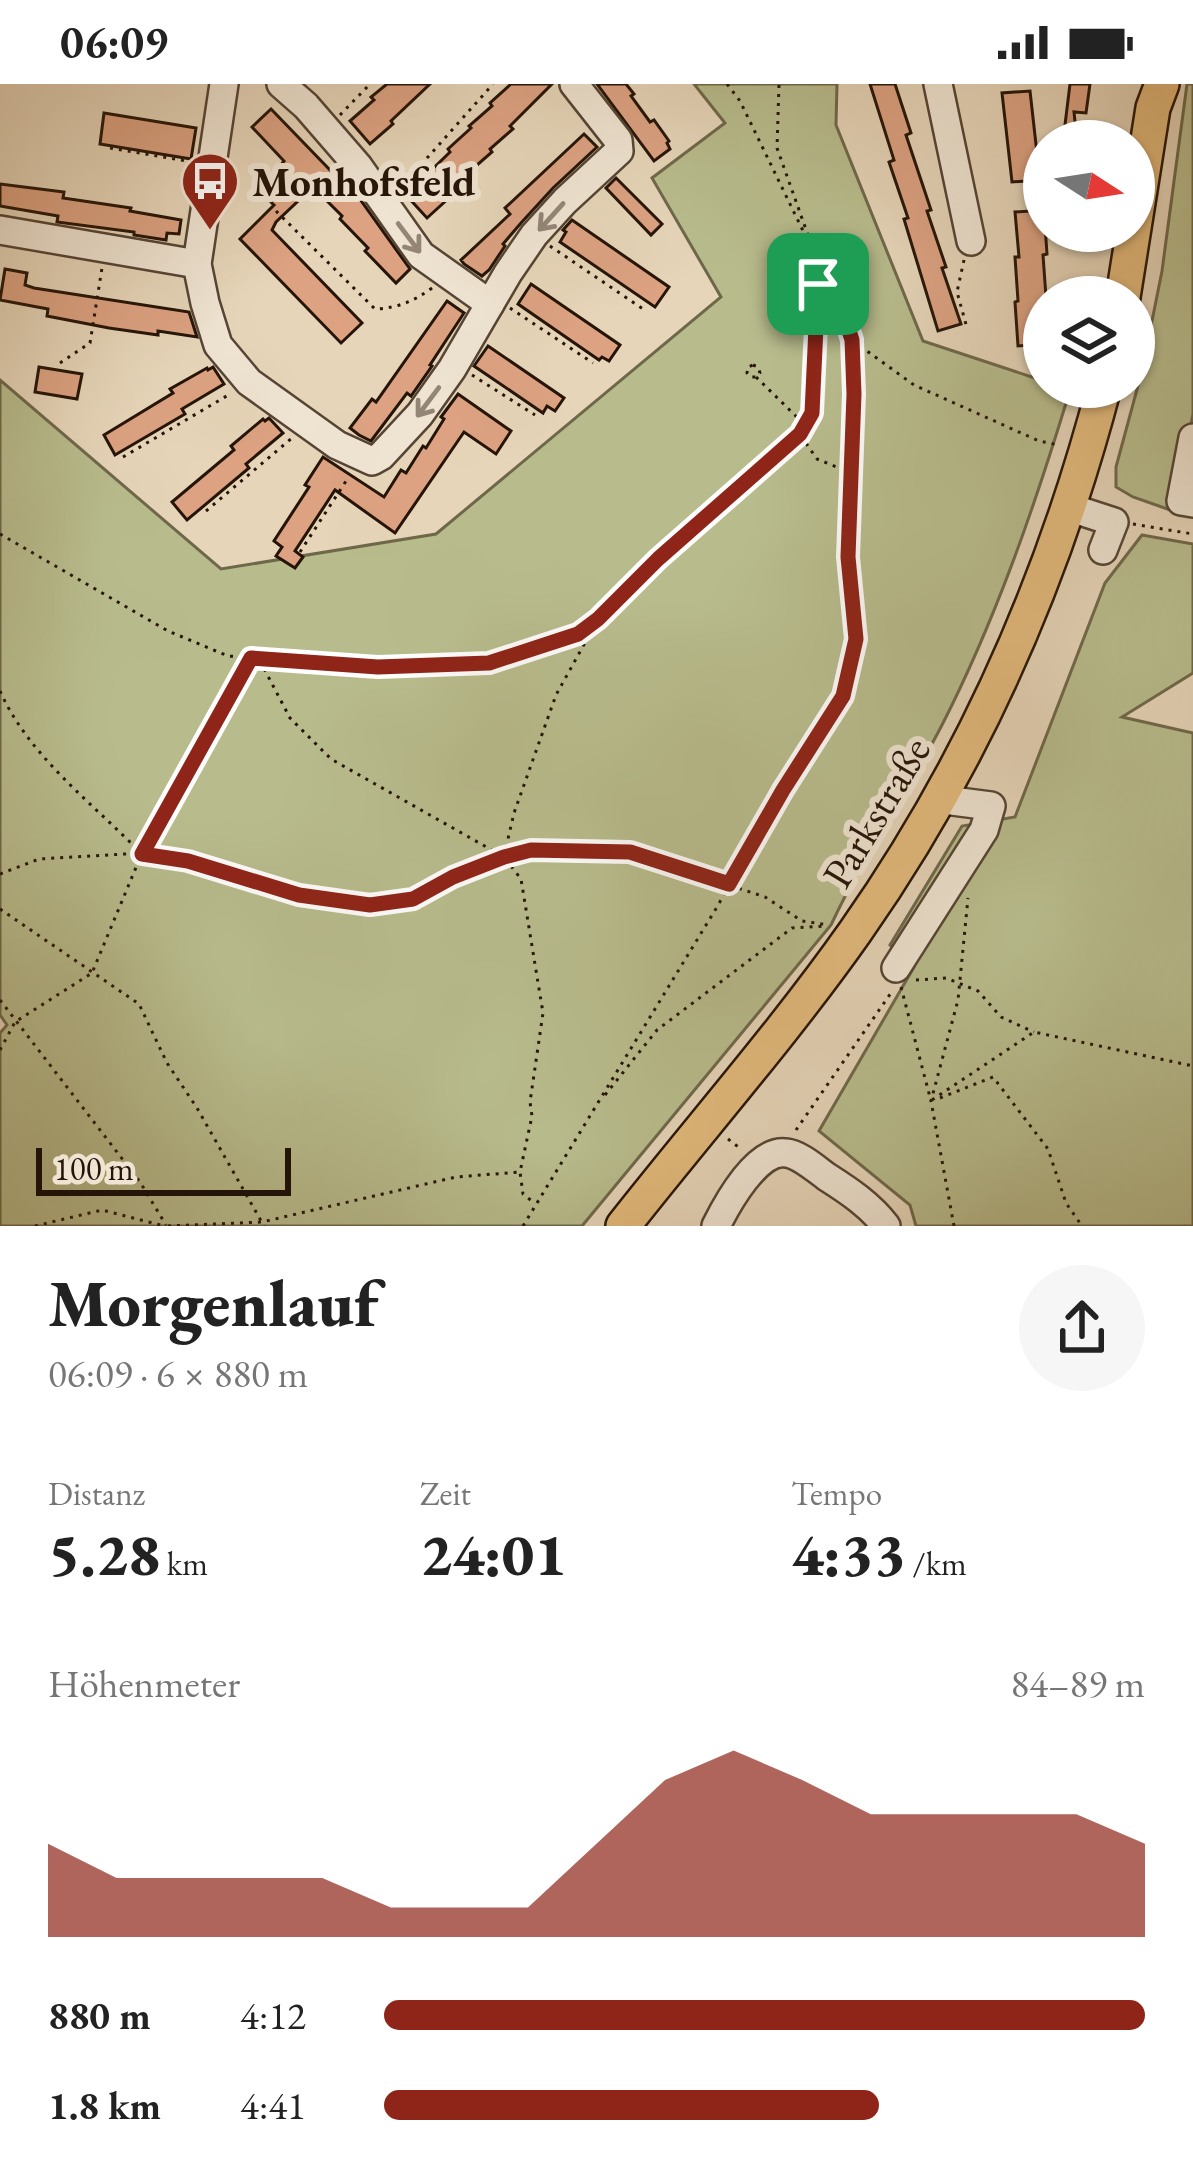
<!DOCTYPE html>
<html lang="de">
<head>
<meta charset="utf-8">
<style>
	:root { --surface:#fff; --page:#f6f6f6; --text:#222; --muted:#767676; --accent:#8f2418 }
	body { margin:0; font-family:"EB Garamond",serif; background:var(--page); color:var(--text); height:100vh; display:flex; flex-direction:column; font-size:45px; white-space:nowrap }
	* { box-sizing:border-box; margin:0 }
	p { font-size:39px; color:var(--muted) }
	.icon { flex:none; width:66px; height:66px; fill:none; stroke:currentColor; stroke-width:2; stroke-linecap:round; stroke-linejoin:round }
	.map { position:relative; height:1142px; overflow:hidden }
	.side { display:flex; flex-direction:column; background:var(--surface); flex:1 }
	.side>* { flex:none }
	.needle { width:78px; rotate:102deg }
	.buttons { position:absolute; left:1023px; top:36px; display:grid; gap:24px }
	.buttons a { display:grid; place-items:center; width:132px; height:132px; border-radius:50%; background:var(--surface); box-shadow:0 3px 9px #0004; font-size:60px }
	.scale { position:absolute; left:36px; bottom:30px; width:255px; box-sizing:border-box; padding-left:12px; border:6px solid #251408; border-top:0; font-size:33px; line-height:42px; white-space:nowrap; color:#251408; -webkit-text-stroke:9px #efe4d2; paint-order:stroke }
	.pin { position:absolute; display:grid; place-items:center; width:102px; height:102px; color:#fff; margin:-51px; border-radius:24px; box-shadow:0 6px 18px #0006 }
	.round { display:grid; place-items:center; flex:none; width:126px; height:126px; border-radius:63px; background:var(--page) }
	.overview { display:flex; align-items:center; justify-content:space-between; height:204px; padding:0 48px }
	h1 { font-size:66px; font-weight:800; line-height:90px }
	.metrics { display:grid; grid-template-columns:repeat(3,1fr); gap:18px; height:204px; padding:12px 48px }
	.metrics div { display:grid; align-content:center }
	.metrics b { font-size:60px; font-weight:800 }
	.metrics small { font-size:33px; font-weight:400 }
	.metrics p { font-size:33px }
	.chart { height:336px; padding:24px 48px }
	.chart p { display:flex; justify-content:space-between }
	.chart svg { width:100%; height:216px; margin-top:12px; fill:var(--accent); opacity:.7 }
	ul { padding:0 48px; list-style:none; font-size:39px }
	li { display:grid; grid-template-columns:192px 144px 1fr; align-items:center; height:90px }
	li i { height:30px; border-radius:15px; background:var(--accent) }
	.status { display:flex; justify-content:space-between; align-items:center; height:84px; padding:0 60px; background:var(--surface); direction:ltr }
	.status svg { height:33px; fill:currentColor }
	.map>svg:first-child { display:block }
	.green { fill:#b8bc8d; stroke:#6e684a; stroke-width:3 }
	.building { fill:#dca282; stroke:#251408; stroke-width:3 }
	.lines { fill:none; stroke-linecap:round; stroke-linejoin:round }
	.minor-casing { stroke:#554434; stroke-width:32 }
	.major-casing { stroke:#251408; stroke-width:38 }
	.path { stroke:#251408; stroke-width:3; stroke-dasharray:3 6; stroke-linecap:butt }
	.minor { stroke:#efe4d2; stroke-width:27 }
	.major { stroke:#e3ba7c; stroke-width:33 }
	.oneway { stroke:#948677 }
	.route-casing { stroke:#fff; stroke-width:24 }
	.route { stroke:#8f2418; stroke-width:15 }
	.labels { text-anchor:middle; dominant-baseline:central; stroke-width:12; stroke-linejoin:round; paint-order:stroke }
	.poi-label { font-size:42px; font-weight:bold; fill:#251408; stroke:#efe4d2; text-anchor:start }
	.street-label { font-size:42px; fill:#251408; stroke:#efe4d2 }
</style>
</head>
<body>
<div class="status"><b>06:09</b><svg viewBox="0 0 49 12"><path d="M0 12V9h3v3zM5 12V6h3v6zM10 12V3h3v9zM15 12V0h3v12zM26 1h20v11H26zM47 4h2v5h-2z"/></svg></div>
<div class="map">
<svg width="1193" height="1142" viewBox="0 0 1193 1142">
	<rect width="100%" height="100%" fill="#e6d5b9"/>
	<filter id="stains"><feTurbulence type="fractalNoise" baseFrequency=".00167" numOctaves="4"/><feColorMatrix values="0 0 0 0 .2 0 0 0 0 .09 0 0 0 0 .02 0 0 0 .5 -.17"/></filter>
	<radialGradient id="worn" r=".72"><stop offset=".6" stop-color="#630" stop-opacity="0"/><stop offset="1" stop-color="#630" stop-opacity=".3"/></radialGradient>
	<g class="green">
		<path d="M694,0H837L836,41L923,257L1044,297V303L1066,305L1067,316C1033,427 995,537 942,641C907,709 863,772 831,841L582,1142H0V949L7,941L0,931V296L221,485L436,450L721,213L652,94L725,39Z"/>
		<polygon points="1187,0 1193,0 1193,330 1173,427 1133,413 1116,403 1116,383 1142,287 1162,187"/>
		<polygon points="1142,451 1193,460 1193,589 1122,633 1193,649 1193,1142 916,1142 910,1121 819,1047 914,883 890,861 962,742 1015,733 1105,499"/>
	</g>
	<g class="building">
		<polygon points="387,0 430,0 391,37 393,40 370,60 350,37 374,16 371,13"/>
		<polygon points="511,0 552,0 510,42 513,45 490,65 492,68 469,88 471,91 448,111 450,113 427,134 406,111 450,68 448,65 471,44 469,42 492,22 490,19"/>
		<polygon points="597,0 626,0 634,10 631,12 650,38 654,36 669,57 667,59 670,65 654,77"/>
		<polygon points="870,0 895,0 911,49 906,51 931,126 927,127 946,183 942,184 961,240 938,247 904,135 908,134 889,78 894,76"/>
		<polygon points="1070,0 1090,0 1086,29 1074,28 1077,57 1063,57"/>
		<polygon points="1030,7 1040,96 1012,98 1002,9"/>
		<polygon points="271,25 330,86 334,83 344,93 410,185 396,199 365,167 368,164 340,135 342,132 313,103 276,138 272,146 362,239 341,259 240,155 274,121 260,108 284,77 252,43"/>
		<polygon points="104,29 196,44 191,75 100,60"/>
		<polygon points="584,50 597,63 553,104 521,139 503,160 505,162 489,186 482,192 464,180 461,176 510,130 505,124"/>
		<polygon points="616,94 662,140 651,151 606,104"/>
		<polygon points="0,100 64,108 63,114 131,124 130,127 181,136 179,150 167,149 166,156 134,151 134,148 57,138 58,132 0,122"/>
		<polygon points="1044,126 1047,170 1043,171 1046,213 1043,216 1044,260 1018,262 1015,218 1018,217 1015,173 1019,173 1015,128"/>
		<polygon points="572,136 669,203 655,223 560,158 566,148 563,146"/>
		<polygon points="5,185 27,189 25,201 34,204 189,228 197,253 158,247 158,251 109,244 47,232 48,225 0,216"/>
		<polygon points="531,200 620,261 609,277 602,273 599,276 518,220"/>
		<polygon points="447,217 464,229 430,281 432,282 411,312 407,309 371,357 359,351 350,344 372,315 376,318"/>
		<polygon points="488,262 564,314 555,327 547,322 543,329 474,282"/>
		<polygon points="39,283 82,290 77,315 35,308"/>
		<polygon points="213,283 224,300 182,325 185,330 115,371 104,351 173,309 170,305 207,284 208,286"/>
		<polygon points="458,310 511,347 496,370 464,348 395,449 335,406 295,467 303,473 295,484 276,472 282,463 274,457 309,403 305,401 323,373 384,413 401,386 406,389 423,362 426,364 444,335 441,333"/>
		<polygon points="269,334 283,349 246,380 249,384 187,436 172,418 234,366 231,362 263,335 265,337"/>
	</g>
	<g class="lines">
		<defs>
			<g id="minor">
				<polyline points="224,0 197,180 205,219 218,261 249,298 337,361 372,377 381,372 420,330 452,285 508,189 534,151 565,117 619,67 618,56 574,0"/>
				<polyline points="281,0 306,22 358,82 421,171 490,220"/>
				<polyline points="938,0 971,157"/>
				<polyline points="0,146 197,180"/>
				<polyline points="1193,354 1181,417 1193,419"/>
				<polyline points="1068,423 1114,438 1103,466"/>
				<polyline points="896,884 984,746 991,722 952,717 941,711"/>
				<path d="M716,1142C727,1120 757,1065 786,1069C799,1070 816,1085 827,1093C849,1107 870,1121 886,1142"/>
			</g>
			<g id="major">
				<polyline points="1123,213 1153,24 1162,0"/>
				<path d="M623,1142C700,1044 783,950 855,848C971,683 1053,498 1104,303"/>
			</g>
		</defs>
		<use href="#minor" class="minor-casing"/>
		<use href="#major" class="major-casing"/>
		<g class="path">
			<polyline points="727,0 740,17 806,153"/>
			<polyline points="340,31 370,0"/>
			<polyline points="110,64 192,78"/>
			<polyline points="403,101 493,0"/>
			<path d="M276,127L375,225C398,224 414,217 432,204"/>
			<polyline points="550,162 643,225"/>
			<polyline points="964,176 957,208 967,244"/>
			<polyline points="510,224 593,279"/>
			<polyline points="853,257 914,301 1039,357 1059,361"/>
			<polyline points="60,279 90,259 102,184"/>
			<polygon points="753,281 758,283 760,289 756,293 751,293 747,289 748,283"/>
			<polyline points="472,291 535,331"/>
			<polyline points="756,293 805,341"/>
			<polyline points="801,352 817,375 849,388"/>
			<polyline points="123,373 230,310"/>
			<polyline points="206,427 292,354"/>
			<polyline points="1133,440 1193,450"/>
			<polyline points="0,450 168,547 228,572 378,583 489,579 578,549 598,535 658,475 800,350 812,329 819,200 814,168 777,64 779,0"/>
			<polyline points="300,468 348,394"/>
			<polyline points="260,577 290,634 331,675 504,773 521,795 543,929 530,1018 532,1032 520,1088 523,1110 533,1118"/>
			<path d="M0,607C29,672 91,718 140,768"/>
			<polyline points="504,772 514,729 556,611 597,537"/>
			<polyline points="0,790 39,775 142,769 188,777 299,811 370,821 413,815 453,793 504,773 531,766 630,768 765,813 802,837 829,841"/>
			<polyline points="0,825 139,920 167,979 197,1024 264,1142"/>
			<polyline points="916,896 946,894 978,907 1001,933 1034,948"/>
			<polyline points="901,903 931,1017"/>
			<polyline points="0,916 140,1098 166,1141"/>
			<polyline points="0,966 15,938 92,889 142,769 251,576"/>
			<polyline points="605,1011 657,946 792,844 825,842"/>
			<polyline points="940,1014 993,993 1048,1065 1066,1119 1082,1142"/>
			<polyline points="932,1016 1034,948 1193,982"/>
			<polyline points="796,1046 893,906"/>
			<polyline points="728,1055 741,1065"/>
			<polyline points="35,1142 102,1126 164,1142"/>
			<polyline points="168,1142 262,1138 456,1093 520,1088"/>
			<polyline points="523,1142 717,823 783,706 843,612 856,555 848,473 854,310 852,256 843,228 820,201"/>
			<polyline points="954,1142 931,1017 958,916 968,814"/>
		</g>
		<use href="#minor" class="minor"/>
		<use href="#major" class="major"/>
	</g>
	<defs><path id="oneway-shaft" d="M-6 0H5M1.5-3L5.5 0L1.5 3" fill="none" stroke-width="1.6" stroke-linecap="round" stroke-linejoin="round" transform="scale(3)"/></defs>
	<g class="oneway">
		<use href="#oneway-shaft" transform="translate(551 133) rotate(132)"/>
		<use href="#oneway-shaft" transform="translate(409 154) rotate(53)"/>
		<use href="#oneway-shaft" transform="translate(428 318) rotate(127)"/>
	</g>
	<g class="lines">
		<defs>
			<polygon id="route" points="818,200 843,228 852,256 854,310 848,473 856,555 843,612 783,706 729,800 630,768 531,766 504,773 453,793 413,815 370,821 299,811 188,777 142,770 251,574 378,583 489,579 578,550 598,535 658,475 800,350 812,329"/>
		</defs>
		<use href="#route" class="route-casing"/>
		<use href="#route" class="route"/>
	</g>
	<defs>
		<symbol id="bus-pin" viewBox="-11 -11 22 30"><path d="M0 17L-7.5 6A9.5 9.5 0 1 1 7.5 6Z" fill="#8f2418" stroke="#efe4d2"/><path d="M-5-6H5V4H4V6H2V4H-2V6H-4V4H-5ZM-3.5-4V0h7V-4ZM-3.5 1.2v1.5H-2V1.2ZM2 1.2v1.5H3.5V1.2Z" fill="#fff"/></symbol>
	</defs>
	<g fill-rule="evenodd">
		<use href="#bus-pin" x="177" y="64" width="66" height="90"/>
	</g>
	<g class="labels">
		<g class="poi-label">
			<text x="252" y="97">Monhofsfeld</text>
		</g>
		<g class="street-label">
			<text transform="translate(876 728) rotate(-59)">Parkstraße</text>
		</g>
	</g>
	<rect width="100%" height="100%" filter="url(#stains)"/>
	<rect width="100%" height="100%" fill="url(#worn)"/>
</svg>
<div class="buttons">
<a><svg class="needle" viewBox="-14 -14 28 28"><path d="M0-13l5 13h-10z" fill="#e53935"/><path d="M0 13l5-13h-10z" fill="#767676"/></svg></a>
<a><svg class="icon" aria-label="layers" viewBox="0 0 24 24"><path d="M12 4l9 5-9 5-9-5zM3 14l9 5 9-5"/></svg></a>
</div>
<div class="scale">100 m</div>
<div class="pin" style="left:818px;top:200px;background:#1e9e55"><svg class="icon" aria-label="arrive" viewBox="0 0 24 24"><path d="M6 21V4h12l-3 4 3 4H6"/></svg></div>
</div>
<section class="side">
<div class="overview"><div><h1>Morgenlauf</h1><p>06:09 · 6 × 880 m</p></div><a class="round"><svg class="icon" aria-label="share" viewBox="0 0 24 24"><path d="M12 15V3M7 8l5-5 5 5M5 13v7h14v-7"/></svg></a></div>
<div class="metrics">
<div><p>Distanz</p><b>5.28<small> km</small></b></div>
<div><p>Zeit</p><b>24:01</b></div>
<div><p>Tempo</p><b>4:33<small> /km</small></b></div>
</div>
<div class="chart"><p><span>Höhenmeter</span>84–89 m</p>
<svg viewBox="0 0 160 44" preserveAspectRatio="none"><path d="M0 44V25L10 32L20 32L30 32L40 32L50 38L60 38L70 38L80 25L90 12L100 6L110 12L120 19L130 19L140 19L150 19L160 25V44z"/></svg>
</div>
<ul>
<li><b>880 m</b>4:12<i style="width:100%"></i></li>
<li><b>1.8 km</b>4:41<i style="width:65%"></i></li>
</ul>
</section>
</body>
</html>
